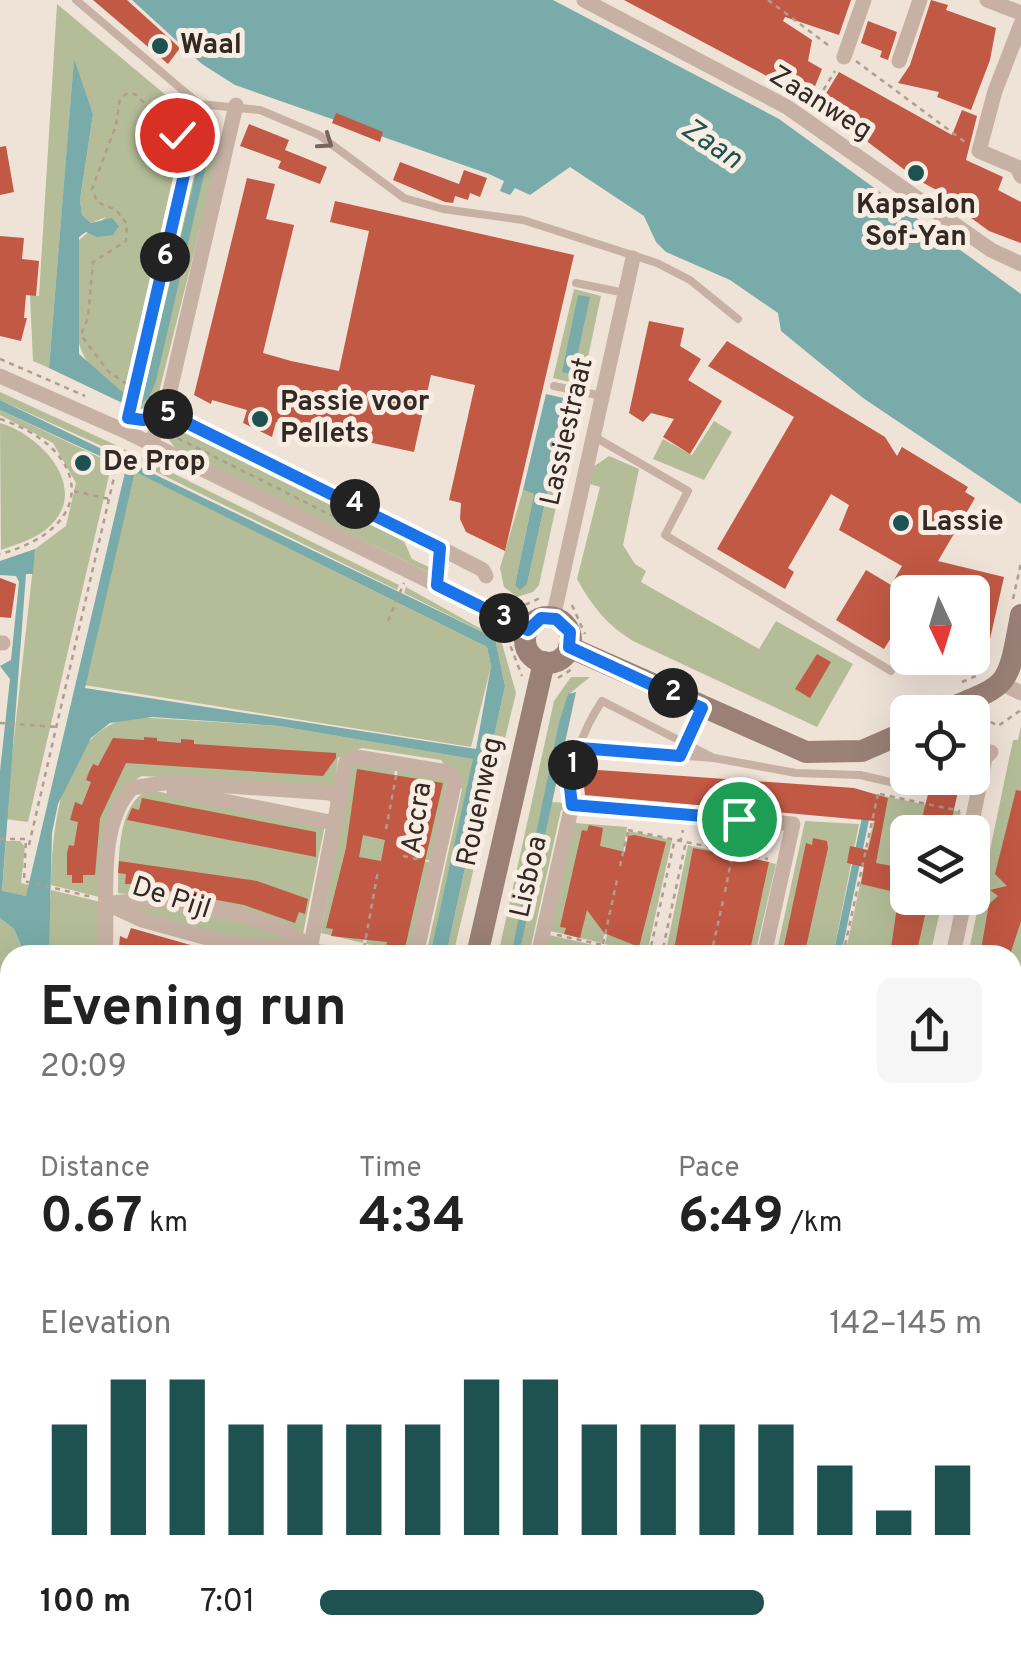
<!DOCTYPE html>
<html lang="en">
<head>
<meta charset="utf-8">
<style>
	:root { --surface:#fff; --page:#f6f6f6; --text:#222; --muted:#767676; --accent:#1d5251 }
	body { margin:0; font-family:Overpass,sans-serif; background:var(--page); color:var(--text); height:100vh; display:flex; flex-direction:column; font-size:38px; white-space:nowrap }
	* { box-sizing:border-box; margin:0 }
	p { font-size:32px; color:var(--muted) }
	.icon { flex:none; width:55px; height:55px; fill:none; stroke:currentColor; stroke-width:2; stroke-linecap:round; stroke-linejoin:round }
	.map { position:relative; flex:1; overflow:hidden }
	.side { position:absolute; left:0px; top:945px; width:1022px; height:718px; display:flex; flex-direction:column; background:var(--surface); border-radius:30px 30px 0 0; box-shadow:0 10px 40px #0002 }
	.side>* { flex:none }
	.needle { width:65px; rotate:176deg }
	.controls { position:absolute; left:890px; top:575px; display:grid; gap:20px }
	.controls a { display:grid; place-items:center; width:100px; height:100px; border-radius:15px; background:var(--surface); box-shadow:0 10px 40px #0002; font-size:50px }
	.pin { position:absolute; display:grid; place-items:center; width:85px; height:85px; color:#fff; margin:-42px; border:5px solid #fff; border-radius:50%; box-shadow:0 2px 10px #0007 }
	.km { position:absolute; width:50px; height:50px; margin:-25px; border-radius:50%; background:#222; color:#fff; font-size:28px; line-height:50px; text-align:center }
	.round { display:grid; place-items:center; flex:none; width:105px; height:105px; border-radius:15px; background:var(--page) }
	.summary { display:flex; align-items:center; justify-content:space-between; height:170px; padding:0 40px }
	h1 { font-size:55px; font-weight:700; line-height:75px }
	.figures { display:grid; grid-template-columns:repeat(3,1fr); gap:15px; height:170px; padding:10px 40px }
	.figures div { display:grid; align-content:center }
	.figures b { font-size:50px; font-weight:700 }
	.figures small { font-size:28px; font-weight:400 }
	.figures p { font-size:28px }
	.chart { height:280px; padding:20px 40px }
	.chart p { display:flex; justify-content:space-between }
	.chart svg { width:100%; height:180px; margin-top:10px; stroke:var(--accent); stroke-width:6 }
	ul { padding:0 40px; list-style:none; font-size:32px }
	li { display:grid; grid-template-columns:160px 120px 1fr; align-items:center; height:75px }
	li i { height:25px; border-radius:12px; background:var(--accent) }
	.map>svg:first-child { display:block }
	.green { fill:#b4bd98 }
	.water { fill:#78aba9; fill-rule:evenodd }
	.building { fill:#c15944; fill-rule:evenodd }
	.lines { fill:none; stroke-linecap:round; stroke-linejoin:round }
	.path { stroke:#b29b8f; stroke-width:2.5; stroke-dasharray:5 5; stroke-linecap:butt }
	.lane { stroke:#c7b1a4; stroke-width:8 }
	.street { stroke:#c7b1a4; stroke-width:15 }
	.secondary { stroke:#9a8076; stroke-width:22 }
	.oneway { stroke:#75665e }
	.route-casing { stroke:#fff; stroke-width:20 }
	.route { stroke:#1a73e8; stroke-width:12 }
	.poi-dot { fill:#1d5251; stroke:#f8ede3; stroke-width:4 }
	.labels { text-anchor:middle; dominant-baseline:central; stroke-width:10; stroke-linejoin:round; paint-order:stroke }
	.poi-label { font-size:28px; font-weight:bold; fill:#322925; stroke:#f8ede3; text-anchor:start }
	.street-label { font-size:28px; fill:#322925; stroke:#f8ede3 }
	.water-label { font-size:30px; font-style:italic; fill:#1d5251; stroke:#f8ede3 }
</style>
</head>
<body>
<div class="map">
<svg width="1021" height="1661" viewBox="0 0 1021 1661">
	<rect width="100%" height="100%" fill="#efe2d7"/>
	<g class="green">
		<path d="M57,4L192,117L131,396C51,356 84,313 78,241L106,217L91,223L82,215L80,200L93,114L74,61L49,368L33,361L30,295L39,296Z"/>
		<polygon points="197,125 221,145 157,400 136,412 141,406 158,335 145,387 137,399"/>
		<polygon points="574,289 601,296 582,385 553,378"/>
		<polygon points="0,392 118,446 115,452 0,400"/>
		<polygon points="568,399 579,401 539,585 533,592 517,597 504,587 500,568 523,490 534,494 515,585 527,584"/>
		<polygon points="0,410 112,463 28,822 5,819 35,549 66,526 76,483 53,443 0,415"/>
		<polygon points="714,421 732,432 704,480 653,459 663,439 692,455"/>
		<path d="M0,423C39,434 90,486 51,525C39,538 17,544 1,550Z"/>
		<polygon points="176,428 403,539 412,559 435,570 434,575 176,449 167,437"/>
		<polygon points="124,449 399,585 397,590 122,455"/>
		<path d="M609,456L639,469L623,545L635,564L646,571L641,582L759,649L776,621L853,664L817,727L633,641C608,626 591,605 577,579L600,487L590,484L593,467Z"/>
		<polygon points="135,472 487,647 491,666 471,747 84,685"/>
		<polygon points="406,587 501,640 516,693 453,955 446,955 505,686 495,638 404,593"/>
		<polygon points="571,677 590,677 568,695 511,955 498,955 554,701"/>
		<path d="M135,717L279,726L474,759L430,955H426L462,789L441,760L362,748L338,758L335,787L142,776L128,784L99,897L51,885C52,826 61,728 135,717Z"/>
		<polygon points="1021,726 1021,1102 1013,1100 1012,955 968,955 1013,740 1018,740"/>
		<polygon points="352,760 395,769 387,830 398,769 448,776 431,861 402,854 431,863 410,953 366,944 379,870 363,943 321,933"/>
		<path d="M150,790L325,825L303,934L160,898L118,893C119,862 116,802 150,790Z"/>
		<polygon points="879,795 961,812 956,832 908,832 908,898 943,898 930,955 845,955"/>
		<polygon points="551,802 567,803 566,810 561,810 529,955 519,955"/>
		<polygon points="805,821 859,824 833,955 776,955"/>
		<polygon points="575,823 627,827 621,867 629,831 672,840 647,953 605,944 619,880 602,943 550,931"/>
		<polygon points="6,841 20,841 25,847 21,883 29,885 26,896 2,892"/>
		<polygon points="688,845 731,854 723,892 735,854 776,864 755,955 665,955"/>
		<polygon points="51,890 101,902 100,955 46,955"/>
		<path d="M126,905C184,911 246,914 296,945L282,946L165,924Z"/>
		<polygon points="0,918 14,929 25,955 10,955 10,999 0,1007"/>
		<polygon points="549,935 637,955 545,955"/>
		<polygon points="1013,1111 1021,1113 1021,1203 1013,1250"/>
		<polygon points="1013,1315 1021,1317 1021,1456 1013,1453"/>
		<polygon points="10,1618 10,1652 66,1653 68,1661 0,1661 0,1620"/>
		<polygon points="725,1652 727,1661 554,1661 550,1653"/>
		<polygon points="292,1653 295,1661 242,1661 253,1654 235,1661 128,1661 127,1653"/>
	</g>
	<g class="water">
		<polygon points="132,0 553,0 779,119 1021,294 1021,504 863,398 781,331 778,313 730,280 666,252 656,242 644,216 570,167 530,195 515,188 510,195 500,191 504,181 489,174 235,85 202,64"/>
		<polygon points="74,59 93,114 80,200 82,215 91,223 112,218 119,226 113,235 97,237 86,232 79,237 79,354 120,390 136,399 145,387 203,144 210,149 156,381 149,397 135,409 49,368"/>
		<polygon points="578,295 590,297 573,375 562,372"/>
		<polygon points="546,394 568,399 527,584 520,590 515,585 534,494 523,490"/>
		<path d="M0,400L495,638L505,686L446,955H430L473,759L279,726L152,717L110,723L91,738L58,804L52,833L49,950L46,955H25L14,929L0,918V771L10,679L0,666L11,660L19,582L16,576L0,575V561L35,549L33,574H26L2,891L26,896L126,468L0,410ZM135,472L487,647L491,666L476,749L85,688Z"/>
		<polygon points="576,692 519,955 511,955 559,723 568,694"/>
		<polygon points="865,803 871,810 841,955 833,955"/>
	</g>
	<g class="building">
		<polygon points="93,0 127,0 180,48 168,64"/>
		<polygon points="624,0 851,0 839,35 785,17 783,21 812,40 808,61 822,69 810,99"/>
		<polygon points="931,0 948,5 946,10 996,28 990,60 971,110 937,97 939,92 898,83 910,65"/>
		<polygon points="868,21 897,32 888,60 880,57 882,51 861,43"/>
		<polygon points="839,72 952,135 962,110 977,116 966,160 1003,177 998,190 1021,202 1021,243 989,231 952,204 955,200 918,180 819,105"/>
		<polygon points="336,113 383,132 380,142 332,123"/>
		<polygon points="249,124 289,140 285,150 327,167 320,184 278,168 281,161 240,146"/>
		<polygon points="6,146 14,192 0,195 0,147"/>
		<polygon points="400,162 459,184 464,170 487,178 480,197 470,193 468,200 455,196 453,203 445,202 393,180"/>
		<polygon points="247,178 275,184 266,219 294,225 263,353 291,361 339,371 369,231 330,222 335,201 574,255 505,551 466,532 460,519 461,503 449,500 475,385 431,375 414,452 276,422 272,437 243,423 247,410 212,400 211,404 194,395"/>
		<polygon points="0,236 24,238 22,259 39,261 36,296 26,295 24,318 27,318 21,341 0,336"/>
		<polygon points="649,321 684,328 680,346 701,359 688,380 722,401 690,454 663,437 674,419 651,413 643,422 629,413"/>
		<polygon points="727,341 885,437 897,456 902,447 968,487 965,492 975,498 938,561 1004,577 990,639 985,638 983,647 972,638 980,592 908,592 908,611 884,649 836,620 866,570 891,585 902,566 839,530 849,505 831,494 788,568 794,572 785,589 717,549 794,417 708,366"/>
		<polygon points="0,578 16,584 11,618 0,617"/>
		<polygon points="817,654 831,662 810,698 795,689"/>
		<polygon points="144,737 157,738 157,741 181,743 181,739 194,740 194,744 336,753 336,758 323,776 126,763 100,818 95,875 83,875 83,883 72,883 72,875 67,875 67,853 69,845 74,846 78,822 70,820 75,802 82,805 91,782 86,780 89,772 93,764 98,766 113,738 144,740"/>
		<path d="M357,769L443,783L404,952L386,948L387,942L331,936L333,929L326,928L346,848ZM363,835L385,840L381,861L359,857Z"/>
		<polygon points="598,770 854,788 888,798 876,863 908,869 908,898 929,898 916,955 890,955 899,893 861,884 864,867 847,863 850,846 868,850 875,821 585,795 583,779"/>
		<polygon points="932,778 961,778 949,832 925,832 927,823 921,822"/>
		<polygon points="1016,790 1021,791 1021,921 1010,955 980,955 989,904 998,896 990,890 1007,886 995,874"/>
		<polygon points="142,798 316,832 316,857 127,820 132,808 139,810"/>
		<polygon points="589,825 603,828 600,846 625,852 628,836 634,835 666,842 639,947 604,933 587,910 580,938 564,934 566,928 560,927 582,830 587,831"/>
		<polygon points="813,838 827,841 828,848 805,952 782,955 806,843 812,845"/>
		<polygon points="693,848 769,862 749,955 673,955"/>
		<polygon points="119,861 257,881 308,899 305,914 299,912 295,923 244,905 163,890 163,884 125,884 126,874 118,873"/>
		<polygon points="131,928 215,952 215,955 118,955 120,936 127,939"/>
	</g>
	<g class="lines">
		<g class="path">
			<polyline points="768,0 832,48"/>
			<polyline points="856,61 965,142"/>
			<polyline points="813,107 835,71"/>
			<polyline points="0,359 85,396"/>
			<polyline points="135,390 108,371 81,335 88,318 93,262 126,241 127,224 116,210 97,202 92,189 116,125 120,99 126,94 135,94 177,135 191,140"/>
			<polyline points="129,414 196,115"/>
			<path d="M0,419C90,448 101,527 0,554"/>
			<polyline points="169,434 355,527"/>
			<polyline points="74,491 109,499"/>
			<polyline points="1013,599 1021,563"/>
			<polyline points="572,605 585,634"/>
			<polyline points="516,609 540,598"/>
			<polyline points="388,621 404,583"/>
			<polyline points="507,637 522,676"/>
			<polyline points="558,678 572,669"/>
			<polyline points="962,682 978,675"/>
			<polyline points="905,713 924,702"/>
			<polyline points="982,717 998,726 1021,710"/>
			<polyline points="0,723 57,727"/>
			<polyline points="880,794 960,811"/>
			<polyline points="386,829 396,776"/>
			<polyline points="628,830 768,859"/>
			<polyline points="0,839 26,839 24,881 92,897"/>
			<polyline points="29,845 121,447"/>
			<polyline points="403,856 421,860"/>
			<polyline points="620,866 628,831"/>
			<polyline points="725,892 736,835"/>
			<polyline points="557,935 649,955"/>
			<polyline points="603,944 617,880"/>
			<polyline points="364,948 378,871"/>
			<polyline points="653,955 650,951 674,843 681,839 683,830"/>
			<polyline points="658,955 662,953 685,846 682,841"/>
			<polyline points="711,955 723,901"/>
			<polyline points="843,955 878,794"/>
			<polyline points="1012,1106 1021,1108"/>
			<polyline points="0,1232 10,1278"/>
			<polyline points="0,1419 10,1417"/>
			<polyline points="121,1652 122,1661"/>
			<polyline points="293,1652 296,1661"/>
			<polyline points="368,1652 371,1661"/>
			<polyline points="239,1661 253,1656"/>
		</g>
		<g class="lane">
			<polyline points="76,0 199,104 260,110 319,135 404,198 443,209 523,220 657,263 690,280 738,319"/>
			<polyline points="576,283 625,293"/>
			<polyline points="554,386 602,396"/>
			<polyline points="593,436 688,491 665,535 891,671"/>
			<polyline points="686,744 700,711"/>
			<polyline points="714,758 796,773 860,775 916,788 918,778"/>
			<path d="M572,805C568,769 582,731 602,701L714,758L580,748"/>
			<polyline points="1012,1623 1021,1625"/>
			<polyline points="924,1652 926,1661"/>
			<polyline points="979,1661 982,1652"/>
		</g>
		<g class="street">
			<polyline points="584,0 787,107 991,250 1021,264"/>
			<polyline points="987,0 1021,13"/>
			<polyline points="1021,24 995,91 979,151 1017,167 1021,176"/>
			<polyline points="844,57 864,0"/>
			<polyline points="899,61 920,0"/>
			<polyline points="0,376 127,432 528,630"/>
			<polyline points="165,412 440,548 437,585"/>
			<polyline points="149,444 163,421 236,105"/>
			<polyline points="440,548 483,570 486,576"/>
			<polyline points="553,618 633,258"/>
			<polyline points="0,643 3,643"/>
			<polyline points="1003,684 1021,693"/>
			<polyline points="174,791 335,823"/>
			<polyline points="970,832 985,758 991,752"/>
			<polyline points="107,904 142,920 222,942 350,955"/>
			<path d="M107,904C162,893 267,913 311,947"/>
			<path d="M105,955C109,905 95,827 132,788L170,782L331,793L340,801"/>
			<polyline points="309,955 346,762 357,757 448,772 455,780 416,955"/>
			<polyline points="538,955 572,805 793,824 764,955"/>
			<polyline points="953,955 965,898"/>
			<polyline points="0,1084 10,1081"/>
			<polyline points="0,1353 10,1351"/>
			<polyline points="0,1507 10,1504"/>
			<polyline points="1012,1530 1021,1529"/>
			<polyline points="0,1609 10,1606"/>
			<polyline points="80,1652 81,1661"/>
			<polyline points="535,1652 538,1661"/>
			<polyline points="837,1652 838,1661"/>
		</g>
		<g class="secondary">
			<circle cx="548" cy="640" r="23"/>
			<polyline points="569,647 806,752 862,751 908,731"/>
			<path d="M941,712C1011,683 1007,690 1021,615"/>
			<polyline points="477,955 544,662"/>
			<polyline points="734,1652 736,1661"/>
			<polyline points="423,1661 444,1652"/>
		</g>
	</g>
	<defs><path id="oneway-chevron" d="M-2-3.5L2.5 0L-2 3.5" fill="none" stroke-width="1.6" stroke-linecap="round" stroke-linejoin="round" transform="scale(2.5)"/></defs>
	<use class="oneway" href="#oneway-chevron" transform="translate(326 142) rotate(35)"/>
	<g class="lines">
		<defs>
			<polyline id="route" points="177,135 192,140 128,418 143,420 165,412 440,548 437,585 528,630 541,618 556,619 570,632 569,647 702,708 680,756 580,748 570,788 572,805 739,819"/>
		</defs>
		<use href="#route" class="route-casing"/>
		<use href="#route" class="route"/>
	</g>
	<g class="poi-dot">
		<circle cx="160" cy="46" r="10"/>
		<circle cx="916" cy="173" r="10"/>
		<circle cx="260" cy="419" r="10"/>
		<circle cx="83" cy="463" r="10"/>
		<circle cx="901" cy="523" r="10"/>
	</g>
	<g class="labels">
		<g class="poi-label">
			<text x="180" y="46">Waal</text>
			<text x="916" y="206" text-anchor="middle">Kapsalon<tspan x="916" dy="32">Sof-Yan</tspan></text>
			<text x="280" y="403">Passie voor<tspan x="280" dy="32">Pellets</tspan></text>
			<text x="103" y="463">De Prop</text>
			<text x="921" y="523">Lassie</text>
		</g>
		<g class="street-label">
			<text transform="translate(820 104) rotate(32)">Zaanweg</text>
			<text transform="translate(568 432) rotate(-77)">Lassiestraat</text>
			<text transform="translate(481 802) rotate(-78)">Rouenweg</text>
			<text transform="translate(418 818) rotate(-81)">Accra</text>
			<text transform="translate(530 877) rotate(-77)">Lisboa</text>
			<text transform="translate(171 899) rotate(18)">De Pijl</text>
		</g>
		<g class="water-label">
			<text transform="translate(711 145) rotate(34)">Zaan</text>
		</g>
	</g>
</svg>
<div class="controls">
<a><svg class="needle" viewBox="-14 -14 28 28"><path d="M0-13l5 13h-10z" fill="#e53935"/><path d="M0 13l5-13h-10z" fill="#767676"/></svg></a>
<a><svg class="icon" aria-label="locate" viewBox="0 0 24 24"><circle cx="12" cy="12" r="6"/><path d="M12 2v4M12 18v4M2 12h4M18 12h4"/></svg></a>
<a><svg class="icon" aria-label="layers" viewBox="0 0 24 24"><path d="M12 4l9 5-9 5-9-5zM3 14l9 5 9-5"/></svg></a>
</div>
<div class="pin" style="left:739px;top:819px;background:#1e9e55"><svg class="icon" aria-label="arrive" viewBox="0 0 24 24"><path d="M6 21V4h12l-3 4 3 4H6"/></svg></div>
<div class="pin" style="left:177px;top:135px;background:#d93025"><svg class="icon" aria-label="check" viewBox="0 0 24 24"><path d="M5 12l5 5 9-10"/></svg></div>
<b class="km" style="left:573px;top:765px">1</b>
<b class="km" style="left:673px;top:693px">2</b>
<b class="km" style="left:504px;top:618px">3</b>
<b class="km" style="left:355px;top:504px">4</b>
<b class="km" style="left:168px;top:414px">5</b>
<b class="km" style="left:165px;top:257px">6</b>
<section class="side">
<div class="summary"><div><h1>Evening run</h1><p>20:09</p></div><a class="round"><svg class="icon" aria-label="share" viewBox="0 0 24 24"><path d="M12 15V3M7 8l5-5 5 5M5 13v7h14v-7"/></svg></a></div>
<div class="figures">
<div><p>Distance</p><b>0.67<small> km</small></b></div>
<div><p>Time</p><b>4:34</b></div>
<div><p>Pace</p><b>6:49<small> /km</small></b></div>
</div>
<div class="chart"><p><span>Elevation</span>142–145 m</p>
<svg viewBox="0 0 160 44" preserveAspectRatio="none"><path d="M5 44V17M15 44V6M25 44V6M35 44V17M45 44V17M55 44V17M65 44V17M75 44V6M85 44V6M95 44V17M105 44V17M115 44V17M125 44V17M135 44V27M145 44V38M155 44V27"/></svg>
</div>
<ul>
<li><b>100 m</b>7:01<i style="width:67%"></i></li>
</ul>
</section>
</div>
</body>
</html>
